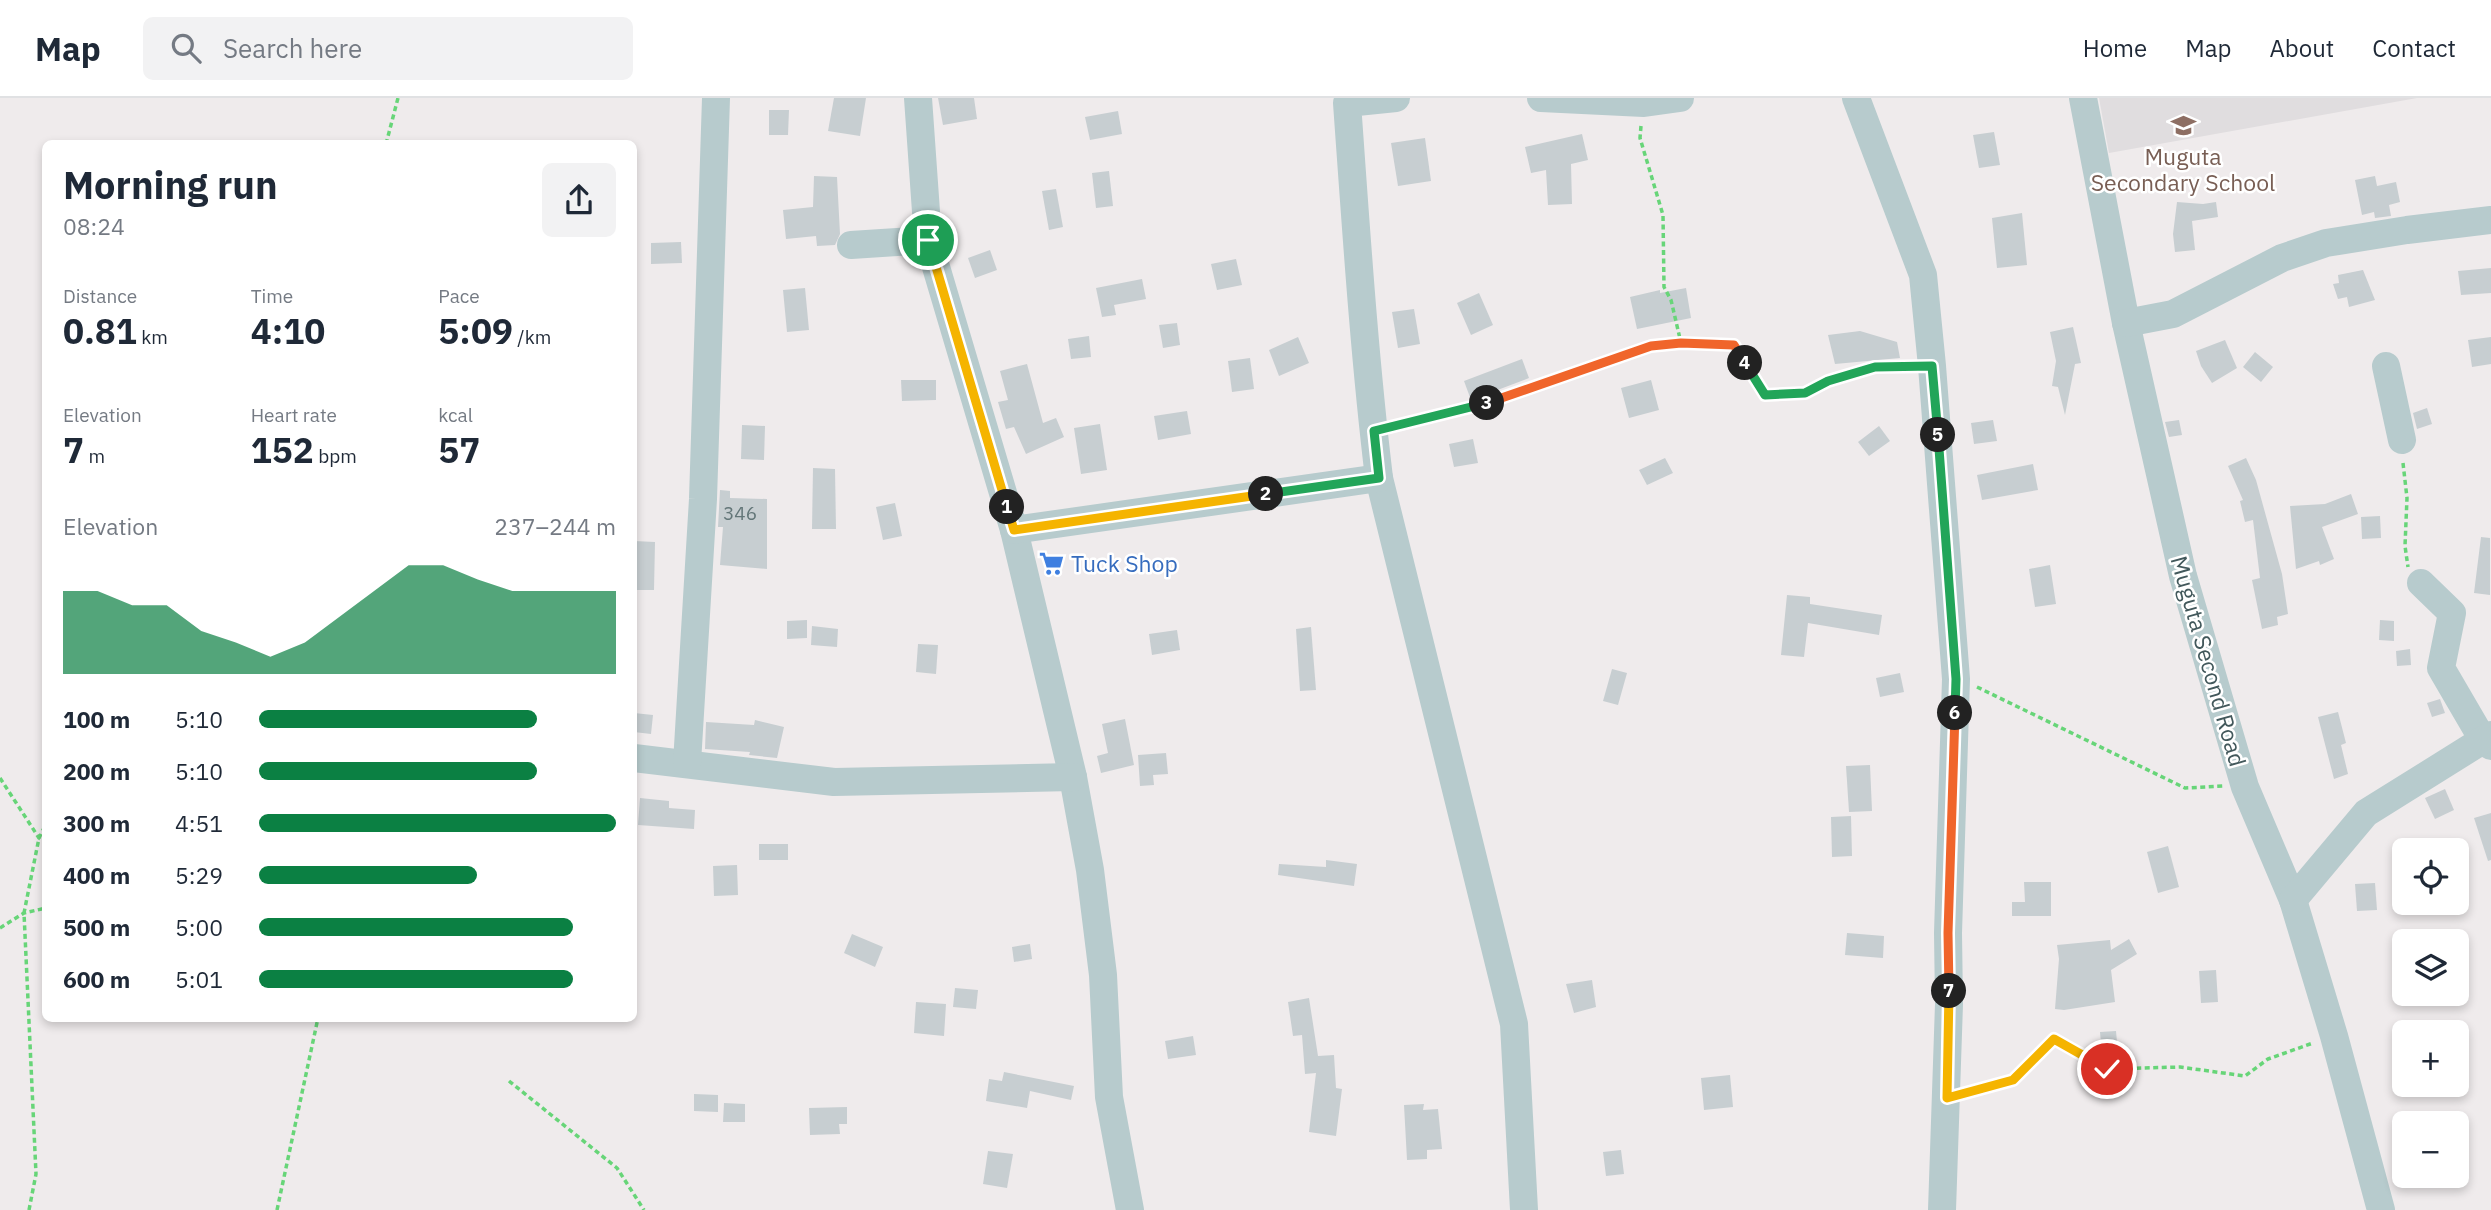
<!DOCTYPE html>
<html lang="en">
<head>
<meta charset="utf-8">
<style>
	:root { --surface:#fff; --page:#f2f2f3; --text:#1f2937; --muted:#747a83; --line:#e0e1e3; --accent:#0b8043 }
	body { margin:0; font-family:"IBM Plex Sans",sans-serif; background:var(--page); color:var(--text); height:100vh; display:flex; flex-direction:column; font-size:26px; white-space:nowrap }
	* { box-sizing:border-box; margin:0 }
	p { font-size:23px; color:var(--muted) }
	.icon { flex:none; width:38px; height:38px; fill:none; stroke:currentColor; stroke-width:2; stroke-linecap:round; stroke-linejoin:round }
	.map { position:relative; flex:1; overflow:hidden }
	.drawer { position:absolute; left:42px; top:42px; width:595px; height:882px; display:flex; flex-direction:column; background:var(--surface); border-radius:10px; box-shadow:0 4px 10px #0003 }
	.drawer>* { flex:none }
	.fabs { position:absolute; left:2392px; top:740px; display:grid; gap:14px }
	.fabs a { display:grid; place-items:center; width:77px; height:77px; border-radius:10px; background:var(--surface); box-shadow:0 4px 10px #0003; font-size:35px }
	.pin { position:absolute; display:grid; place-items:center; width:60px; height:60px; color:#fff; margin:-30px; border:4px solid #fff; border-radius:50%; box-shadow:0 2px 7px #0007 }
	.km { position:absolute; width:35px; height:35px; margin:-18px; border-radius:50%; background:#222; color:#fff; font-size:19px; line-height:35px; text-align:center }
	.round { display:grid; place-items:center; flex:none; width:74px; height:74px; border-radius:10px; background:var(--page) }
	.headline { display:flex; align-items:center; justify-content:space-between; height:119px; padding:0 21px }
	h1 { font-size:38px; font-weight:700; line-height:52px }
	.metrics { display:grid; grid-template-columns:repeat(3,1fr); gap:10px; height:119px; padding:7px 21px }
	.metrics div { display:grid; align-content:center }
	.metrics b { font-size:35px; font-weight:700 }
	.metrics small { font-size:19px; font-weight:400 }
	.metrics p { font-size:19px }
	.chart { height:196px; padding:14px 21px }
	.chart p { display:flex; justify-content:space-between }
	.chart svg { width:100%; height:126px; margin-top:7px; fill:var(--accent); opacity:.7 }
	ul { padding:0 21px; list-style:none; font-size:23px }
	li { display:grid; grid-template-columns:112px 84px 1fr; align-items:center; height:52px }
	li i { height:18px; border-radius:9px; background:var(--accent) }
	header { display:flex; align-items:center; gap:42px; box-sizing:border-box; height:98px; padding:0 35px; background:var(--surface); border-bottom:2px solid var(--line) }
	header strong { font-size:33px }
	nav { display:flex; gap:38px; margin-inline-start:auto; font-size:24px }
	.search { width:490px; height:63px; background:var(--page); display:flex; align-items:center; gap:18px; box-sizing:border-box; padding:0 24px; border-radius:10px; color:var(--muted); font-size:26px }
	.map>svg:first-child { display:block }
	.education { fill:#e0dddf }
	.building { fill:#c7ced1 }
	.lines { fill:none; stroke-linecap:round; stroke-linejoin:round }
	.path { stroke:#67d578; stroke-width:3.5; stroke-dasharray:5 3.5; stroke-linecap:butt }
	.minor { stroke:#b7cbcd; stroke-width:28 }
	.split-1-casing { stroke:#fff; stroke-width:14 }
	.split-2-casing { stroke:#fff; stroke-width:14 }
	.split-3-casing { stroke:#fff; stroke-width:14 }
	.split-4-casing { stroke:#fff; stroke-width:14 }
	.split-5-casing { stroke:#fff; stroke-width:14 }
	.split-6-casing { stroke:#fff; stroke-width:14 }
	.split-7-casing { stroke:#fff; stroke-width:14 }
	.split-8-casing { stroke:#fff; stroke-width:14 }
	.split-1 { stroke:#f5b400; stroke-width:9 }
	.split-2 { stroke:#f5b400; stroke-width:9 }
	.split-3 { stroke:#22a559; stroke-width:9 }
	.split-4 { stroke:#f0652b; stroke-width:9 }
	.split-5 { stroke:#22a559; stroke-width:9 }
	.split-6 { stroke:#22a559; stroke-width:9 }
	.split-7 { stroke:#f0652b; stroke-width:9 }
	.split-8 { stroke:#f5b400; stroke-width:9 }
	.labels { text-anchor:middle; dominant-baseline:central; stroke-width:5; stroke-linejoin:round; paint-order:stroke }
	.number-label { font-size:19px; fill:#637678 }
	.education-label { font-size:23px; fill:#785e54; stroke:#fff }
	.shop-label { font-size:23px; fill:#366cbe; stroke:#fff; text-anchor:start }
	.street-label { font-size:23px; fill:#42585b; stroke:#fff }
</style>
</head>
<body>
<header>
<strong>Map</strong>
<div class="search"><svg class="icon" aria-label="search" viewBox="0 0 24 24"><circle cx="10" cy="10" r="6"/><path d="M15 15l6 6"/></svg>Search here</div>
<nav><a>Home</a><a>Map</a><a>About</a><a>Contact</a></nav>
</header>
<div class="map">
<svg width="2491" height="1112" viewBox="0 0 2491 1112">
	<rect width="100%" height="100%" fill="#efebec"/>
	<polygon class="education" points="2099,0 2417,0 2109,55"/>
	<g class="building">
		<polygon points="834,0 866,0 860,38 828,33"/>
		<polygon points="938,0 974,0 977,21 943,27"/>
		<polygon points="769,12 789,12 788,37 769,37"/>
		<polygon points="1118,13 1122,36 1090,42 1085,19"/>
		<polygon points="1994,34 2000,67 1979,70 1973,37"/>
		<polygon points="1582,36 1588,62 1571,66 1572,106 1548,107 1546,72 1531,75 1525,49"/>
		<polygon points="1425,40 1431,83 1398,88 1391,45"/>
		<polygon points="1109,73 1113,108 1096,110 1092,75"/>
		<polygon points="814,78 837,79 840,136 835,147 817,148 816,138 786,141 783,112 813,109"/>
		<polygon points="2375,78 2377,88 2396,84 2400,104 2389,107 2391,118 2375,120 2374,114 2362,117 2355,82"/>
		<polygon points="1056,91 1063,129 1049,132 1042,93"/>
		<polygon points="2177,104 2203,106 2216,104 2218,119 2192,123 2195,152 2175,154 2173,136"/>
		<polygon points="2022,115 2027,167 1997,170 1992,120"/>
		<polygon points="681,144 682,165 651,166 651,145"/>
		<polygon points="990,152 997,172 975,180 968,160"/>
		<polygon points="1236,161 1242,187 1217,192 1211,166"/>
		<polygon points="2491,170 2491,195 2461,197 2458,173"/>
		<polygon points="2363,172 2375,202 2349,209 2347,199 2338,201 2333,186 2339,185 2338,177"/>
		<polygon points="1142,181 1146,201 1114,207 1116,217 1102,219 1096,190"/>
		<polygon points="805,190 809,232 787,234 783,192"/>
		<polygon points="1686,190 1691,220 1637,231 1630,199 1660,192 1660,195"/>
		<polygon points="1479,195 1493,227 1471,237 1457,205"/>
		<polygon points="1414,211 1420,246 1398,250 1392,214"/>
		<polygon points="1177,225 1180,247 1163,250 1159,227"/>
		<polygon points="2073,229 2081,265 2075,266 2065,317 2058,289 2052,288 2056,263 2050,234"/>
		<polygon points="1860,233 1897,244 1900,260 1835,266 1828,237"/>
		<polygon points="1089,238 1091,259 1071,261 1068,241"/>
		<polygon points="1298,239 1309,265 1279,278 1269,252"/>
		<polygon points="2491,239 2491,266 2472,269 2468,242"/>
		<polygon points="2225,242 2237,270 2212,285 2201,268 2196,253"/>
		<polygon points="2255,254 2273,269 2261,284 2243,269"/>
		<polygon points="1250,260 1254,291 1232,294 1228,263"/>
		<polygon points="1522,261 1529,280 1471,302 1464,283"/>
		<polygon points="1027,266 1043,325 1056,320 1064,339 1026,356 1014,329 1006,331 998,304 1008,302 1000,273"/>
		<polygon points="901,282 936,282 936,302 902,303"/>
		<polygon points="1651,282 1659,312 1629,320 1621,290"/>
		<polygon points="2427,310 2432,326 2417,331 2413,315"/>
		<polygon points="1187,313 1191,336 1158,342 1154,318"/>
		<polygon points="1993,322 1997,343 1974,346 1971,325"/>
		<polygon points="2179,322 2182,337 2169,339 2165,324"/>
		<polygon points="1100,326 1107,372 1081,376 1074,330"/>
		<polygon points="742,327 765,328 764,362 741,361"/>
		<polygon points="1879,328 1890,343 1869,358 1858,344"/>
		<polygon points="1473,341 1478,365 1454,369 1449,346"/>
		<polygon points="1665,360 1673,375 1647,387 1639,372"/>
		<polygon points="2246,360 2256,382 2282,476 2288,516 2277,519 2278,527 2262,531 2252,482 2260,480 2253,422 2245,424 2240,403 2243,402 2228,368"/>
		<polygon points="2033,366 2038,392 1982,402 1977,377"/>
		<polygon points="813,370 835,371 836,431 812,431"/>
		<polygon points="720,392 730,393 730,400 767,401 767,471 720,467 723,429 718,429"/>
		<polygon points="2351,396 2358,416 2322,429 2334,461 2320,467 2319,463 2296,471 2290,408 2325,406"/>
		<polygon points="895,405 902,438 883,442 876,409"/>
		<polygon points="2380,418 2381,440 2362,441 2361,419"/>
		<polygon points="2481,439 2490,440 2490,497 2474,495"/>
		<polygon points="634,443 655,444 654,492 634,492"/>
		<polygon points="2050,467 2056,506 2035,509 2029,471"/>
		<polygon points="1787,497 1810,499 1810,506 1882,517 1879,537 1808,525 1804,559 1781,557"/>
		<polygon points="807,522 807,540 787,541 787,523"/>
		<polygon points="2380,522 2394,523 2394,543 2379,542"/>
		<polygon points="812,528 838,531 837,549 811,547"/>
		<polygon points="1311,529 1316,592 1300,593 1296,531"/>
		<polygon points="1177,532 1180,552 1152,557 1149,536"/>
		<polygon points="918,546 938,547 936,576 916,574"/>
		<polygon points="2410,551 2411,567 2397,568 2396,553"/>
		<polygon points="1612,571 1627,575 1618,607 1603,603"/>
		<polygon points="1900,575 1904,594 1880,599 1876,580"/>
		<polygon points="2440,601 2445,615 2432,619 2427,605"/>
		<polygon points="2338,614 2346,645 2341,647 2348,676 2334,681 2318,619"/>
		<polygon points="634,615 653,617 651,636 634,634"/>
		<polygon points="1125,621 1134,667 1101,675 1097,658 1108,655 1102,626"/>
		<polygon points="755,622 784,629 777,660 749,657 750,654 705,651 706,624 754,627"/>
		<polygon points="1166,655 1168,676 1153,677 1154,687 1140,688 1138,657"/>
		<polygon points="1870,667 1872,713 1849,714 1846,668"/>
		<polygon points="2445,691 2454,712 2435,721 2425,700"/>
		<polygon points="640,700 669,703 669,710 695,712 694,731 638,727"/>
		<polygon points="2491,715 2491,762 2488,763 2474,720"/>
		<polygon points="1851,718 1852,758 1832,759 1831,719"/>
		<rect x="759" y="746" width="29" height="16"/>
		<polygon points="2168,748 2179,789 2158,795 2147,754"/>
		<polygon points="1326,762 1357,766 1354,788 1278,777 1279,766 1326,769"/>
		<polygon points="737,767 738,797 714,798 713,768"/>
		<polygon points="2024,784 2051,784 2051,818 2012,818 2012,804 2025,804"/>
		<polygon points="2375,785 2377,812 2357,813 2355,786"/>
		<polygon points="1847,835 1884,838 1883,860 1845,857"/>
		<polygon points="852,836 883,849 875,869 844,855"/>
		<polygon points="2129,841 2137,856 2111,872 2115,904 2064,912 2055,911 2059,861 2057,847 2110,842 2111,852"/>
		<polygon points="1030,846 1032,861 1014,864 1012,849"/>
		<polygon points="2216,872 2218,904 2201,905 2199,873"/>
		<polygon points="1592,882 1596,909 1574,915 1566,886"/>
		<polygon points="955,890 978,892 976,911 953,909"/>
		<polygon points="1309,900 1318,958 1334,957 1336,990 1342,991 1336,1038 1309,1034 1316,975 1305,976 1302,937 1293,938 1288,904"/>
		<polygon points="916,904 946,906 944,938 914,935"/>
		<polygon points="2116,933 2118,955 2102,956 2100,934"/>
		<polygon points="1193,938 1196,957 1168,961 1165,943"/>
		<polygon points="1004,974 1074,988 1071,1002 1030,993 1027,1010 986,1003 989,981 1002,983"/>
		<polygon points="1730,977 1733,1009 1704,1012 1701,980"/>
		<polygon points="694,996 718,997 718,1014 694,1013"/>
		<polygon points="724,1005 745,1006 745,1024 723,1024"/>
		<polygon points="1424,1006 1423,1012 1438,1011 1442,1051 1427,1052 1427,1061 1407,1062 1404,1007"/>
		<polygon points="847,1009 847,1026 839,1026 840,1036 810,1037 809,1010"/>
		<polygon points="1621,1052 1624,1076 1606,1078 1603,1054"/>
		<polygon points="988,1053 1013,1056 1007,1090 983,1086"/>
	</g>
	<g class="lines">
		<g class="path">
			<polyline points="1641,28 1640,40 1663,117 1664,189 1671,202 1681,245"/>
			<polyline points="386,46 398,0"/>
			<polyline points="1396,327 1495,303 1651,248 1681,245 1734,247 1765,297 1805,294 1828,283 1875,269 1910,269"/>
			<polyline points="2403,365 2407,400 2405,448 2408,469"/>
			<polyline points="1977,589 2185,690 2223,688"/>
			<polyline points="0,680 39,740 46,744"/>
			<polyline points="0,830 24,815 46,810"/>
			<polyline points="509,983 617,1070 644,1112"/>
			<polyline points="1967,994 2013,982 2055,941 2107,971 2180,969 2245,978 2268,961 2313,945"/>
			<polyline points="29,1112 36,1076 24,815 39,740 46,726"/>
			<polyline points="277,1112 318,920"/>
		</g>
		<g class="minor">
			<polyline points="918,0 928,142 1014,432 1073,679 1090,772 1103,877 1109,999 1130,1112"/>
			<path d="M1396,0L1347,5C1356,130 1364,255 1379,380L1514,926L1524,1112"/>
			<polyline points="1541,0 1644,5 1680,0"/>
			<polyline points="1856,0 1923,177 1932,268 1956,581 1948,835 1949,906 1942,1112"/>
			<polyline points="2083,0 2126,225 2183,478 2245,689 2293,802 2334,938 2381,1112"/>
			<polyline points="851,147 928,142"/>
			<polyline points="2126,225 2173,216 2282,160 2326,145 2407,132 2491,122"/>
			<polyline points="2386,268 2402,342"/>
			<polyline points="1014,432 1379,380"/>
			<polyline points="2421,485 2452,515 2441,570 2483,642 2491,648"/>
			<polyline points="634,660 834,684 1073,679"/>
			<polyline points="687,665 703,401 716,0"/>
			<polyline points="2293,802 2366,715 2491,637"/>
		</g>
	</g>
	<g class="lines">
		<defs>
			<polyline id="split-1" points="928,142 1007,409"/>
			<polyline id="split-2" points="1007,409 1014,432 1266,396"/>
			<polyline id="split-3" points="1266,396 1379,380 1374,333 1487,305"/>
			<polyline id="split-4" points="1487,305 1651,248 1681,245 1734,247 1745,265"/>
			<polyline id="split-5" points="1745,265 1765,297 1805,295 1828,283 1875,269 1932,268 1938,337"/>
			<polyline id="split-6" points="1938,337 1956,581 1955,615"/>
			<polyline id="split-7" points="1949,893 1948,835 1955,615"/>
			<polyline id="split-8" points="1949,893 1947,1000 2013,982 2054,941 2107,971"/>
		</defs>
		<use href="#split-1" class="split-1-casing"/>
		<use href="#split-2" class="split-2-casing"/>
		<use href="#split-3" class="split-3-casing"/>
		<use href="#split-4" class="split-4-casing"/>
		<use href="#split-5" class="split-5-casing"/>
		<use href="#split-6" class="split-6-casing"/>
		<use href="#split-7" class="split-7-casing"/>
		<use href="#split-8" class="split-8-casing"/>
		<use href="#split-1" class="split-1"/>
		<use href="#split-2" class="split-2"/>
		<use href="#split-3" class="split-3"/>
		<use href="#split-4" class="split-4"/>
		<use href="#split-5" class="split-5"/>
		<use href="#split-6" class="split-6"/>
		<use href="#split-7" class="split-7"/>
		<use href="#split-8" class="split-8"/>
	</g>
	<defs>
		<symbol id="school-bare" viewBox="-9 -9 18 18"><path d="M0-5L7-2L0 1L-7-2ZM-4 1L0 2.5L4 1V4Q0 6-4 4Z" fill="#8d6e63" stroke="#fff" stroke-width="2.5" paint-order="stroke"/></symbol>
		<symbol id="supermarket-bare" viewBox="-9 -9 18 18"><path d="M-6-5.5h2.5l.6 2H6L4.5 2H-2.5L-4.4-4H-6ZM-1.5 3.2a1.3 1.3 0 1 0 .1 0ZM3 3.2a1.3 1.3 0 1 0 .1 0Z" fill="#3f7fe0" stroke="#fff" stroke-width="2.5" paint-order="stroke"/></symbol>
	</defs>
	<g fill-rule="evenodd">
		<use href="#school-bare" x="2166" y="10" width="35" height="35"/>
		<use href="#supermarket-bare" x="1034" y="448" width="35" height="35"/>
	</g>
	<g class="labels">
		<g class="number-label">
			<text x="740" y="415">346</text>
		</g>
		<g class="education-label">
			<text x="2183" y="58">Muguta<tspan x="2183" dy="26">Secondary School</tspan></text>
		</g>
		<g class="shop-label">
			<text x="1071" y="465">Tuck Shop</text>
		</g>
		<g class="street-label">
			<text transform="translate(2209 563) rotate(74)">Muguta Second Road</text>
		</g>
	</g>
</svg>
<div class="fabs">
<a><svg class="icon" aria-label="locate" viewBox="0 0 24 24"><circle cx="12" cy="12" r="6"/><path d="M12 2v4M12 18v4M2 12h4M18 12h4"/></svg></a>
<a><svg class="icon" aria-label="layers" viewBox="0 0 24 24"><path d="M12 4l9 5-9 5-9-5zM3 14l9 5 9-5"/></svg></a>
<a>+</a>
<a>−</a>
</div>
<div class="pin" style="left:928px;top:142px;background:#1e9e55"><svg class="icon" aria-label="arrive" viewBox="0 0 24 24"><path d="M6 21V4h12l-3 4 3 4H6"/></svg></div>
<div class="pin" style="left:2107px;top:971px;background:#d93025"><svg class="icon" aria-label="check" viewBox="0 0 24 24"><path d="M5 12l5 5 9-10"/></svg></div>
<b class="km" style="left:1007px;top:409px">1</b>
<b class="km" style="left:1266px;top:396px">2</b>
<b class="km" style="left:1487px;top:305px">3</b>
<b class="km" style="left:1745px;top:265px">4</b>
<b class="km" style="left:1938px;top:337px">5</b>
<b class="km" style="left:1955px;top:615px">6</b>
<b class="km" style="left:1949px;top:893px">7</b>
<section class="drawer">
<div class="headline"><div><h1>Morning run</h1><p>08:24</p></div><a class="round"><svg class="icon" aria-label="share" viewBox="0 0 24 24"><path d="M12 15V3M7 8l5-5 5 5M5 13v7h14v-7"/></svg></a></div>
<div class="metrics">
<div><p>Distance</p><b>0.81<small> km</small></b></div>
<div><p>Time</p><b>4:10</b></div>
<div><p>Pace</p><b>5:09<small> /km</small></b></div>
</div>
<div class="metrics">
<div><p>Elevation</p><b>7<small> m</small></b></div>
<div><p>Heart rate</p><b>152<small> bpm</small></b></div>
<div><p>kcal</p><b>57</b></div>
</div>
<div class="chart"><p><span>Elevation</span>237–244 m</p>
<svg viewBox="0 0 160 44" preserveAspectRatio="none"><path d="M0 44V15L10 15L20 20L30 20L40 29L50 33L60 38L70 33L80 24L90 15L100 6L110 6L120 11L130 15L140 15L150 15L160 15V44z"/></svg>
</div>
<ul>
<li><b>100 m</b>5:10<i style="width:78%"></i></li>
<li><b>200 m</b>5:10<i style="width:78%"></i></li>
<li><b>300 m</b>4:51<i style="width:100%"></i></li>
<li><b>400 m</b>5:29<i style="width:61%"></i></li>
<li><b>500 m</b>5:00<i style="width:88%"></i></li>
<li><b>600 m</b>5:01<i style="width:88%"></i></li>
</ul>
</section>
</div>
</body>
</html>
